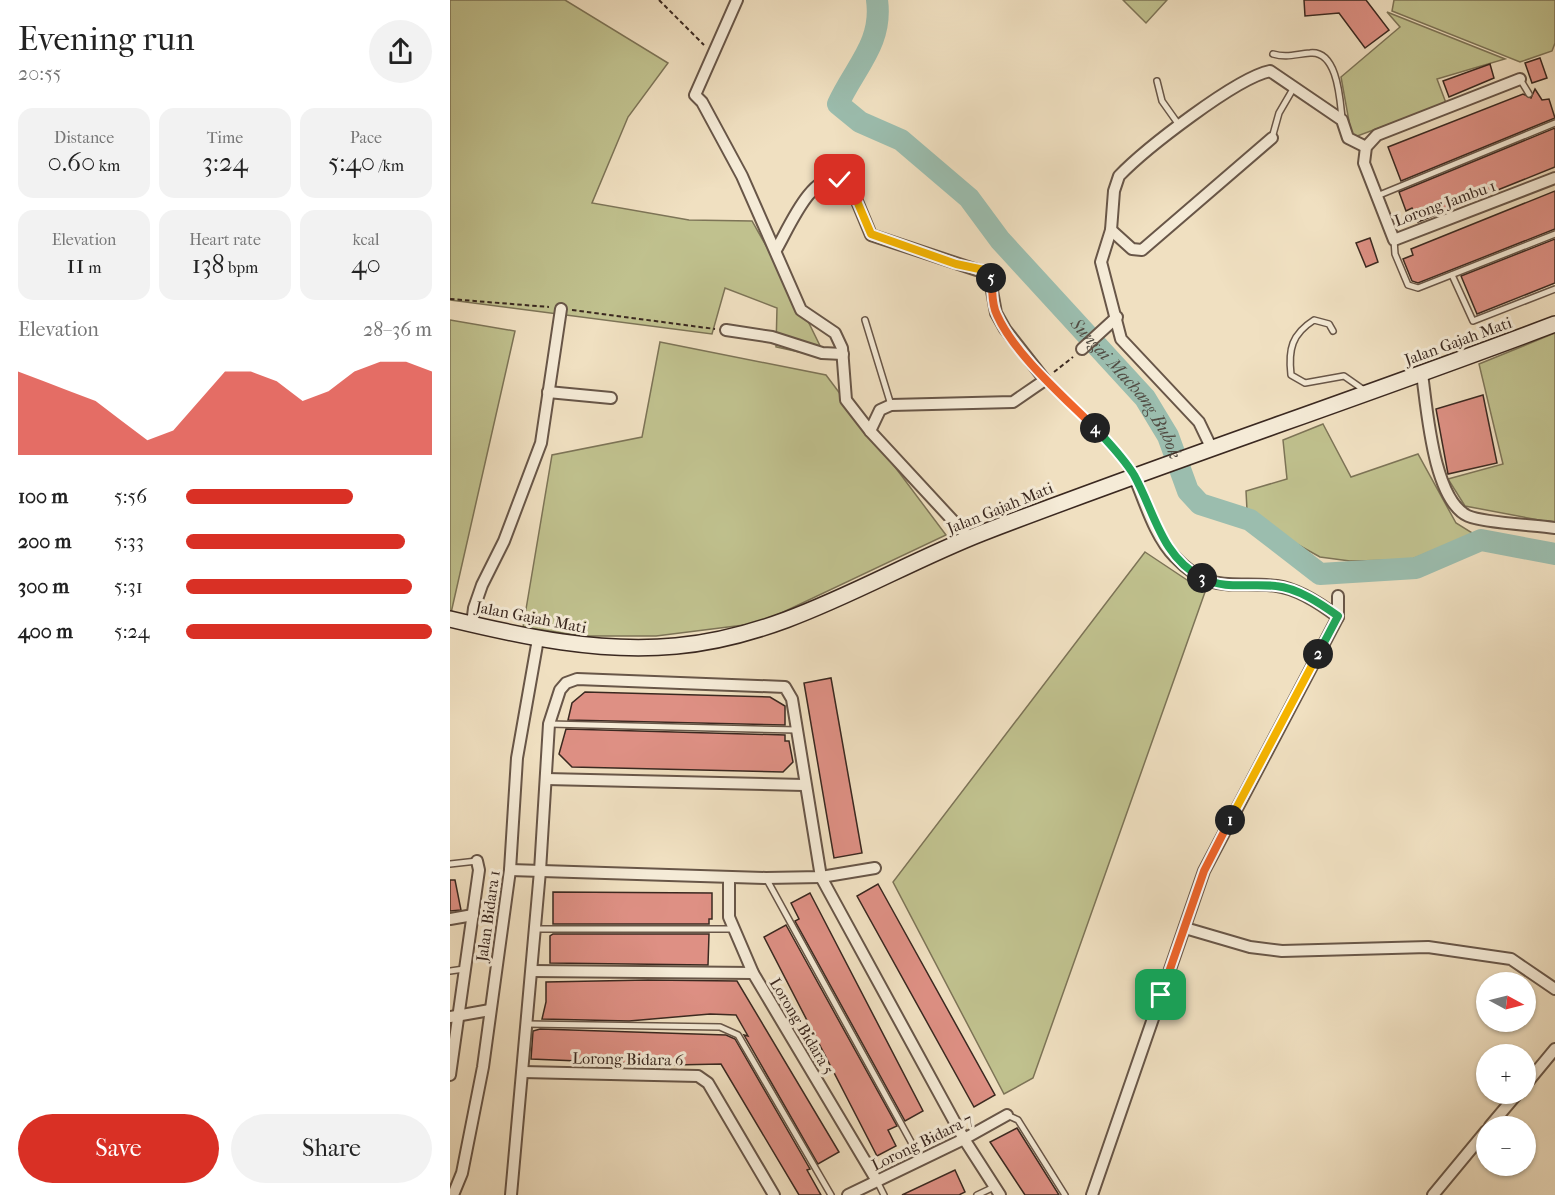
<!DOCTYPE html>
<html lang="en">
<head>
<meta charset="utf-8">
<style>
	:root { --surface:#fff; --page:#f2f2f2; --text:#222; --muted:#767676; --accent:#d93025 }
	body { margin:0; font-family:"IM FELL French Canon",serif; background:var(--page); color:var(--text); height:100vh; display:flex; flex-direction:column; font-size:22px; white-space:nowrap }
	* { box-sizing:border-box; margin:0 }
	p { font-size:20px; color:var(--muted) }
	.icon { flex:none; width:33px; height:33px; fill:none; stroke:currentColor; stroke-width:2; stroke-linecap:round; stroke-linejoin:round }
	.map { position:relative; flex:1; overflow:hidden }
	.sheet { display:flex; flex-direction:column; background:var(--surface); width:450px }
	.sheet>* { flex:none }
	.needle { width:39px; rotate:97deg }
	.controls { position:absolute; left:1026px; top:972px; display:grid; gap:12px }
	.controls a { display:grid; place-items:center; width:60px; height:60px; border-radius:50%; background:var(--surface); box-shadow:0 2px 4px #0004; font-size:30px }
	.pin { position:absolute; display:grid; place-items:center; width:51px; height:51px; color:#fff; margin:-26px; border-radius:12px; box-shadow:0 3px 9px #0006 }
	.km { position:absolute; width:30px; height:30px; margin:-15px; border-radius:50%; background:#222; color:#fff; font-size:16px; line-height:30px; text-align:center }
	.round { display:grid; place-items:center; flex:none; width:63px; height:63px; border-radius:32px; background:var(--page) }
	.overview { display:flex; align-items:center; justify-content:space-between; height:102px; padding:0 18px }
	h1 { font-size:33px; font-weight:600; line-height:45px }
	.metrics { display:grid; grid-template-columns:repeat(3,1fr); gap:9px; height:102px; padding:6px 18px }
	.metrics div { display:grid; align-content:center; border-radius:15px; background:var(--page); text-align:center }
	.metrics b { font-size:26px; font-weight:600 }
	.metrics small { font-size:16px; font-weight:400 }
	.metrics p { font-size:16px }
	.chart { height:168px; padding:12px 18px }
	.chart p { display:flex; justify-content:space-between }
	.chart svg { width:100%; height:108px; margin-top:6px; fill:var(--accent); opacity:.7 }
	.cta { display:flex; gap:12px; margin-top:auto; padding:12px 18px }
	.cta a { flex:1; height:69px; border-radius:36px; background:var(--accent); color:#fff; font-size:24px; font-weight:600; line-height:69px; text-align:center }
	.cta a+a { background:var(--page); color:var(--text) }
	ul { padding:0 18px; list-style:none; font-size:20px }
	li { display:grid; grid-template-columns:96px 72px 1fr; align-items:center; height:45px }
	li i { height:15px; border-radius:8px; background:var(--accent) }
	main { display:flex; flex:1; min-height:0 }
	.map>svg:first-child { display:block }
	.green { fill:#c0c18e; stroke:#7d7457; stroke-width:1.5 }
	.lines { fill:none; stroke-linecap:round; stroke-linejoin:round }
	.river { stroke:#9bbdae; stroke-width:22 }
	.building { fill:#de9084; stroke:#3a2820; stroke-width:1.5 }
	.lane-casing { stroke:#685648; stroke-width:8 }
	.street-casing { stroke:#685648; stroke-width:14 }
	.secondary-casing { stroke:#3a2820; stroke-width:18 }
	.path { stroke:#3a2820; stroke-width:2; stroke-dasharray:4.5 3; stroke-linecap:butt }
	.lane { stroke:#f5ebd7; stroke-width:5 }
	.street { stroke:#f5ebd7; stroke-width:10 }
	.secondary { stroke:#f5ebd7; stroke-width:15 }
	.split-1-casing { stroke:#fff; stroke-width:12 }
	.split-2-casing { stroke:#fff; stroke-width:12 }
	.split-3-casing { stroke:#fff; stroke-width:12 }
	.split-4-casing { stroke:#fff; stroke-width:12 }
	.split-5-casing { stroke:#fff; stroke-width:12 }
	.split-6-casing { stroke:#fff; stroke-width:12 }
	.split-1 { stroke:#f0652b; stroke-width:8 }
	.split-2 { stroke:#f5b400; stroke-width:8 }
	.split-3 { stroke:#22a559; stroke-width:8 }
	.split-4 { stroke:#22a559; stroke-width:8 }
	.split-5 { stroke:#f0652b; stroke-width:8 }
	.split-6 { stroke:#f5b400; stroke-width:8 }
	.labels { text-anchor:middle; dominant-baseline:central; stroke-width:6; stroke-linejoin:round; paint-order:stroke }
	.street-label { font-size:16px; fill:#3a2820; stroke:#f5ebd7 }
	.water-label { font-size:18px; font-style:italic; fill:#524d44; stroke:#f5ebd7 }
</style>
</head>
<body>
<main>
<section class="sheet">
<div class="overview"><div><h1>Evening run</h1><p>20:55</p></div><a class="round"><svg class="icon" aria-label="share" viewBox="0 0 24 24"><path d="M12 15V3M7 8l5-5 5 5M5 13v7h14v-7"/></svg></a></div>
<div class="metrics">
<div><p>Distance</p><b>0.60<small> km</small></b></div>
<div><p>Time</p><b>3:24</b></div>
<div><p>Pace</p><b>5:40<small> /km</small></b></div>
</div>
<div class="metrics">
<div><p>Elevation</p><b>11<small> m</small></b></div>
<div><p>Heart rate</p><b>138<small> bpm</small></b></div>
<div><p>kcal</p><b>40</b></div>
</div>
<div class="chart"><p><span>Elevation</span>28–36 m</p>
<svg viewBox="0 0 160 44" preserveAspectRatio="none"><path d="M0 44V10L10 14L20 18L30 22L40 30L50 38L60 34L70 22L80 10L90 10L100 14L110 22L120 18L130 10L140 6L150 6L160 10V44z"/></svg>
</div>
<ul>
<li><b>100 m</b>5:56<i style="width:68%"></i></li>
<li><b>200 m</b>5:33<i style="width:89%"></i></li>
<li><b>300 m</b>5:31<i style="width:92%"></i></li>
<li><b>400 m</b>5:24<i style="width:100%"></i></li>
</ul>
<div class="cta"><a>Save</a><a>Share</a></div>
</section>
<div class="map">
<svg width="1105" height="1195" viewBox="0 0 1105 1195">
	<rect width="100%" height="100%" fill="#f0e0c1"/>
	<filter id="stains"><feTurbulence type="fractalNoise" baseFrequency=".00333" numOctaves="4"/><feColorMatrix values="0 0 0 0 .2 0 0 0 0 .09 0 0 0 0 .02 0 0 0 .5 -.17"/></filter>
	<radialGradient id="worn" r=".72"><stop offset=".6" stop-color="#630" stop-opacity="0"/><stop offset="1" stop-color="#630" stop-opacity=".3"/></radialGradient>
	<g class="green">
		<polygon points="0,0 115,0 218,63 178,117 142,203 239,220 302,221 352,309 376,358 326,347 327,308 275,288 262,334 0,300"/>
		<polygon points="673,0 717,0 696,23"/>
		<polygon points="944,0 1105,0 1105,43 1102,51 1070,62 942,11"/>
		<polygon points="937,12 1055,59 987,79 996,103 902,138 891,77 950,27"/>
		<polygon points="0,320 65,331 1,613 0,613"/>
		<polygon points="1105,333 1105,523 1015,506 998,479 1053,464 1029,364"/>
		<polygon points="210,342 376,375 496,535 310,623 206,636 132,636 73,627 102,455 192,437"/>
		<polygon points="873,424 901,477 968,454 1006,523 1024,534 960,560 900,561 870,557 836,538 797,510 796,491 837,479 833,440"/>
		<polygon points="695,552 755,592 583,1078 554,1094 443,882"/>
	</g>
	<g class="lines">
		<path class="river" id="s1" d="M427,0C433,43 405,67 388,104L410,122L451,140L519,198L550,240L695,398L718,436L738,491L750,504L800,520L870,574L966,568L1031,540L1105,554"/>
	</g>
	<g class="building">
		<polygon points="854,0 916,0 939,30 915,48 889,13 855,16"/>
		<polygon points="1090,58 1097,78 1082,83 1075,63"/>
		<polygon points="1040,64 1044,78 999,97 993,81"/>
		<polygon points="1085,89 1092,100 1099,99 1105,118 951,181 938,147 1073,94 1081,98"/>
		<polygon points="1105,128 1105,167 968,222 962,208 956,211 949,192"/>
		<polygon points="1105,191 1105,229 968,283 962,281 953,259 963,255 961,249"/>
		<polygon points="920,238 928,262 916,267 906,243"/>
		<polygon points="1105,239 1105,283 1027,314 1011,276"/>
		<polygon points="1033,395 1047,463 998,474 986,409"/>
		<polygon points="381,678 412,853 384,858 354,683"/>
		<polygon points="135,692 320,697 335,706 335,725 118,720 122,703"/>
		<polygon points="116,729 335,735 335,741 339,741 343,762 333,772 122,767 109,754"/>
		<polygon points="0,880 5,880 11,910 0,911"/>
		<polygon points="428,884 545,1095 524,1107 407,896"/>
		<polygon points="103,892 262,893 262,919 259,919 259,924 103,924"/>
		<polygon points="360,893 473,1111 455,1121 345,921 349,919 341,903"/>
		<polygon points="336,925 447,1126 438,1130 446,1146 427,1156 314,937"/>
		<polygon points="103,934 259,934 258,965 100,963 100,936"/>
		<polygon points="198,980 287,981 389,1152 368,1164 294,1035 298,1036 286,1015 260,1014 179,1021 92,1019 96,1002 96,982"/>
		<polygon points="90,1029 276,1035 285,1039 360,1169 357,1170 371,1195 349,1195 271,1064 223,1065 81,1059 83,1031"/>
		<polygon points="567,1128 609,1195 575,1195 540,1142"/>
		<polygon points="505,1170 515,1192 509,1195 452,1195"/>
	</g>
	<g class="lines">
		<defs>
			<g id="lane">
				<path d="M823,54C837,58 846,54 860,53C888,50 890,101 892,118"/>
				<polyline points="1070,79 1079,94"/>
				<polyline points="707,81 712,101 729,125"/>
				<polyline points="822,138 829,113 843,89"/>
				<polyline points="927,196 1105,123"/>
				<polyline points="944,240 945,254 958,285 968,288 1105,234"/>
				<polyline points="1002,275 1023,321 1105,289"/>
				<polyline points="415,320 441,405"/>
				<path d="M883,331L879,324L864,320C842,334 838,349 841,375L855,383L894,376L914,390"/>
				<polyline points="100,724 347,730"/>
				<polyline points="0,864 27,861"/>
				<polyline points="316,878 471,1160"/>
				<polyline points="86,929 282,929"/>
				<polyline points="0,971 14,969"/>
				<polyline points="77,1024 270,1027 288,1035 381,1195"/>
				<polyline points="557,1115 568,1120 615,1195"/>
				<polyline points="427,1181 434,1195"/>
				<polyline points="527,1195 544,1187"/>
			</g>
			<g id="street">
				<polyline points="287,0 245,95 252,102 292,176 351,310 385,333 392,348 396,400 420,431 519,538"/>
				<polyline points="1070,79 927,135 916,147 914,163 944,240 1105,178"/>
				<polyline points="661,230 682,249 692,250 822,138"/>
				<path d="M326,250C338,230 362,170 390,180L404,194L421,235L539,274L546,313L555,329L595,380L563,402L441,405L430,410L420,431"/>
				<polyline points="276,330 322,337 372,353 393,354"/>
				<polyline points="632,349 667,317"/>
				<path d="M972,374C977,408 983,500 1018,516C1034,523 1085,525 1105,528"/>
				<polyline points="98,392 161,398"/>
				<path d="M761,447L749,422L671,339L651,262L661,230L664,191L669,176C695,149 786,78 820,71L892,120L898,138L916,147"/>
				<path d="M684,476C695,502 705,537 725,557C762,596 783,580 827,586C849,589 871,604 888,617"/>
				<polyline points="22,624 24,608 32,585 54,541 91,443 111,309"/>
				<polyline points="96,779 354,785"/>
				<polyline points="60,870 316,878 371,877 425,868"/>
				<polyline points="279,877 279,917 303,973 427,1181"/>
				<polyline points="0,919 23,915"/>
				<polyline points="735,928 800,947 832,951 978,947 1061,959 1105,989"/>
				<polyline points="82,971 303,973"/>
				<polyline points="0,1017 40,1010"/>
				<polyline points="73,1072 248,1076 258,1083 324,1195"/>
				<polyline points="0,1075 29,870 27,861"/>
				<polyline points="1076,1084 1105,1049"/>
				<polyline points="1040,1126 1067,1094"/>
				<polyline points="3,1195 12,1173 33,1067 60,870 67,758 88,639"/>
				<polyline points="61,1195 90,871 99,724 110,690 116,683 127,679 335,687 342,699 371,877 514,1139 550,1195"/>
				<polyline points="398,1195 514,1139 557,1115"/>
				<polyline points="642,1195 754,871 888,617 888,596"/>
				<polyline points="983,1195 1036,1131"/>
			</g>
			<path id="secondary" d="M0,619C75,637 148,653 226,646C338,636 430,573 532,533C722,460 915,396 1105,324"/>
		</defs>
		<use href="#lane" class="lane-casing"/>
		<use href="#street" class="street-casing"/>
		<use href="#secondary" class="secondary-casing"/>
		<g class="path">
			<polyline points="209,0 254,45"/>
			<polyline points="0,299 99,307"/>
			<polyline points="122,310 265,329"/>
			<polyline points="604,372 623,357"/>
			<polyline points="604,388 668,452 676,464"/>
		</g>
		<use href="#lane" class="lane"/>
		<use href="#street" class="street"/>
		<use href="#secondary" class="secondary"/>
	</g>
	<g class="lines">
		<defs>
			<polyline id="split-1" points="711,995 754,871 780,820"/>
			<polyline id="split-2" points="780,820 868,654"/>
			<path id="split-3" d="M752,578C776,590 800,583 826,586C848,588 871,604 888,616L868,654"/>
			<path id="split-4" d="M645,428C659,443 673,457 684,475C705,513 711,556 752,578"/>
			<path id="split-5" d="M541,278C543,290 541,304 547,315C565,355 614,397 645,428"/>
			<polyline id="split-6" points="390,180 404,194 421,234 506,264 534,270 541,278"/>
		</defs>
		<use href="#split-1" class="split-1-casing"/>
		<use href="#split-2" class="split-2-casing"/>
		<use href="#split-3" class="split-3-casing"/>
		<use href="#split-4" class="split-4-casing"/>
		<use href="#split-5" class="split-5-casing"/>
		<use href="#split-6" class="split-6-casing"/>
		<use href="#split-1" class="split-1"/>
		<use href="#split-2" class="split-2"/>
		<use href="#split-3" class="split-3"/>
		<use href="#split-4" class="split-4"/>
		<use href="#split-5" class="split-5"/>
		<use href="#split-6" class="split-6"/>
	</g>
	<g class="labels">
		<g class="street-label">
			<text transform="translate(995 203) rotate(-20)">Lorong Jambu 1</text>
			<text transform="translate(1008 341) rotate(-20)">Jalan Gajah Mati</text>
			<text transform="translate(550 508) rotate(-22)">Jalan Gajah Mati</text>
			<text transform="translate(81 617) rotate(11)">Jalan Gajah Mati</text>
			<text transform="translate(38 916) rotate(-82)">Jalan Bidara 1</text>
			<text transform="translate(352 1026) rotate(59)">Lorong Bidara 5</text>
			<text transform="translate(178 1059) rotate(1)">Lorong Bidara 6</text>
			<text transform="translate(472 1142) rotate(-26)">Lorong Bidara 7</text>
		</g>
		<g class="water-label">
			<text stroke="none"><textPath href="#s1" startOffset="524">Sungai Machang Bubok</textPath></text>
		</g>
	</g>
	<rect width="100%" height="100%" filter="url(#stains)"/>
	<rect width="100%" height="100%" fill="url(#worn)"/>
</svg>
<div class="controls">
<a><svg class="needle" viewBox="-14 -14 28 28"><path d="M0-13l5 13h-10z" fill="#e53935"/><path d="M0 13l5-13h-10z" fill="#767676"/></svg></a>
<a>+</a>
<a>−</a>
</div>
<div class="pin" style="left:711px;top:995px;background:#1e9e55"><svg class="icon" aria-label="arrive" viewBox="0 0 24 24"><path d="M6 21V4h12l-3 4 3 4H6"/></svg></div>
<div class="pin" style="left:390px;top:180px;background:#d93025"><svg class="icon" aria-label="check" viewBox="0 0 24 24"><path d="M5 12l5 5 9-10"/></svg></div>
<b class="km" style="left:780px;top:820px">1</b>
<b class="km" style="left:868px;top:654px">2</b>
<b class="km" style="left:752px;top:578px">3</b>
<b class="km" style="left:645px;top:428px">4</b>
<b class="km" style="left:541px;top:278px">5</b>
</div>
</main>
</body>
</html>
